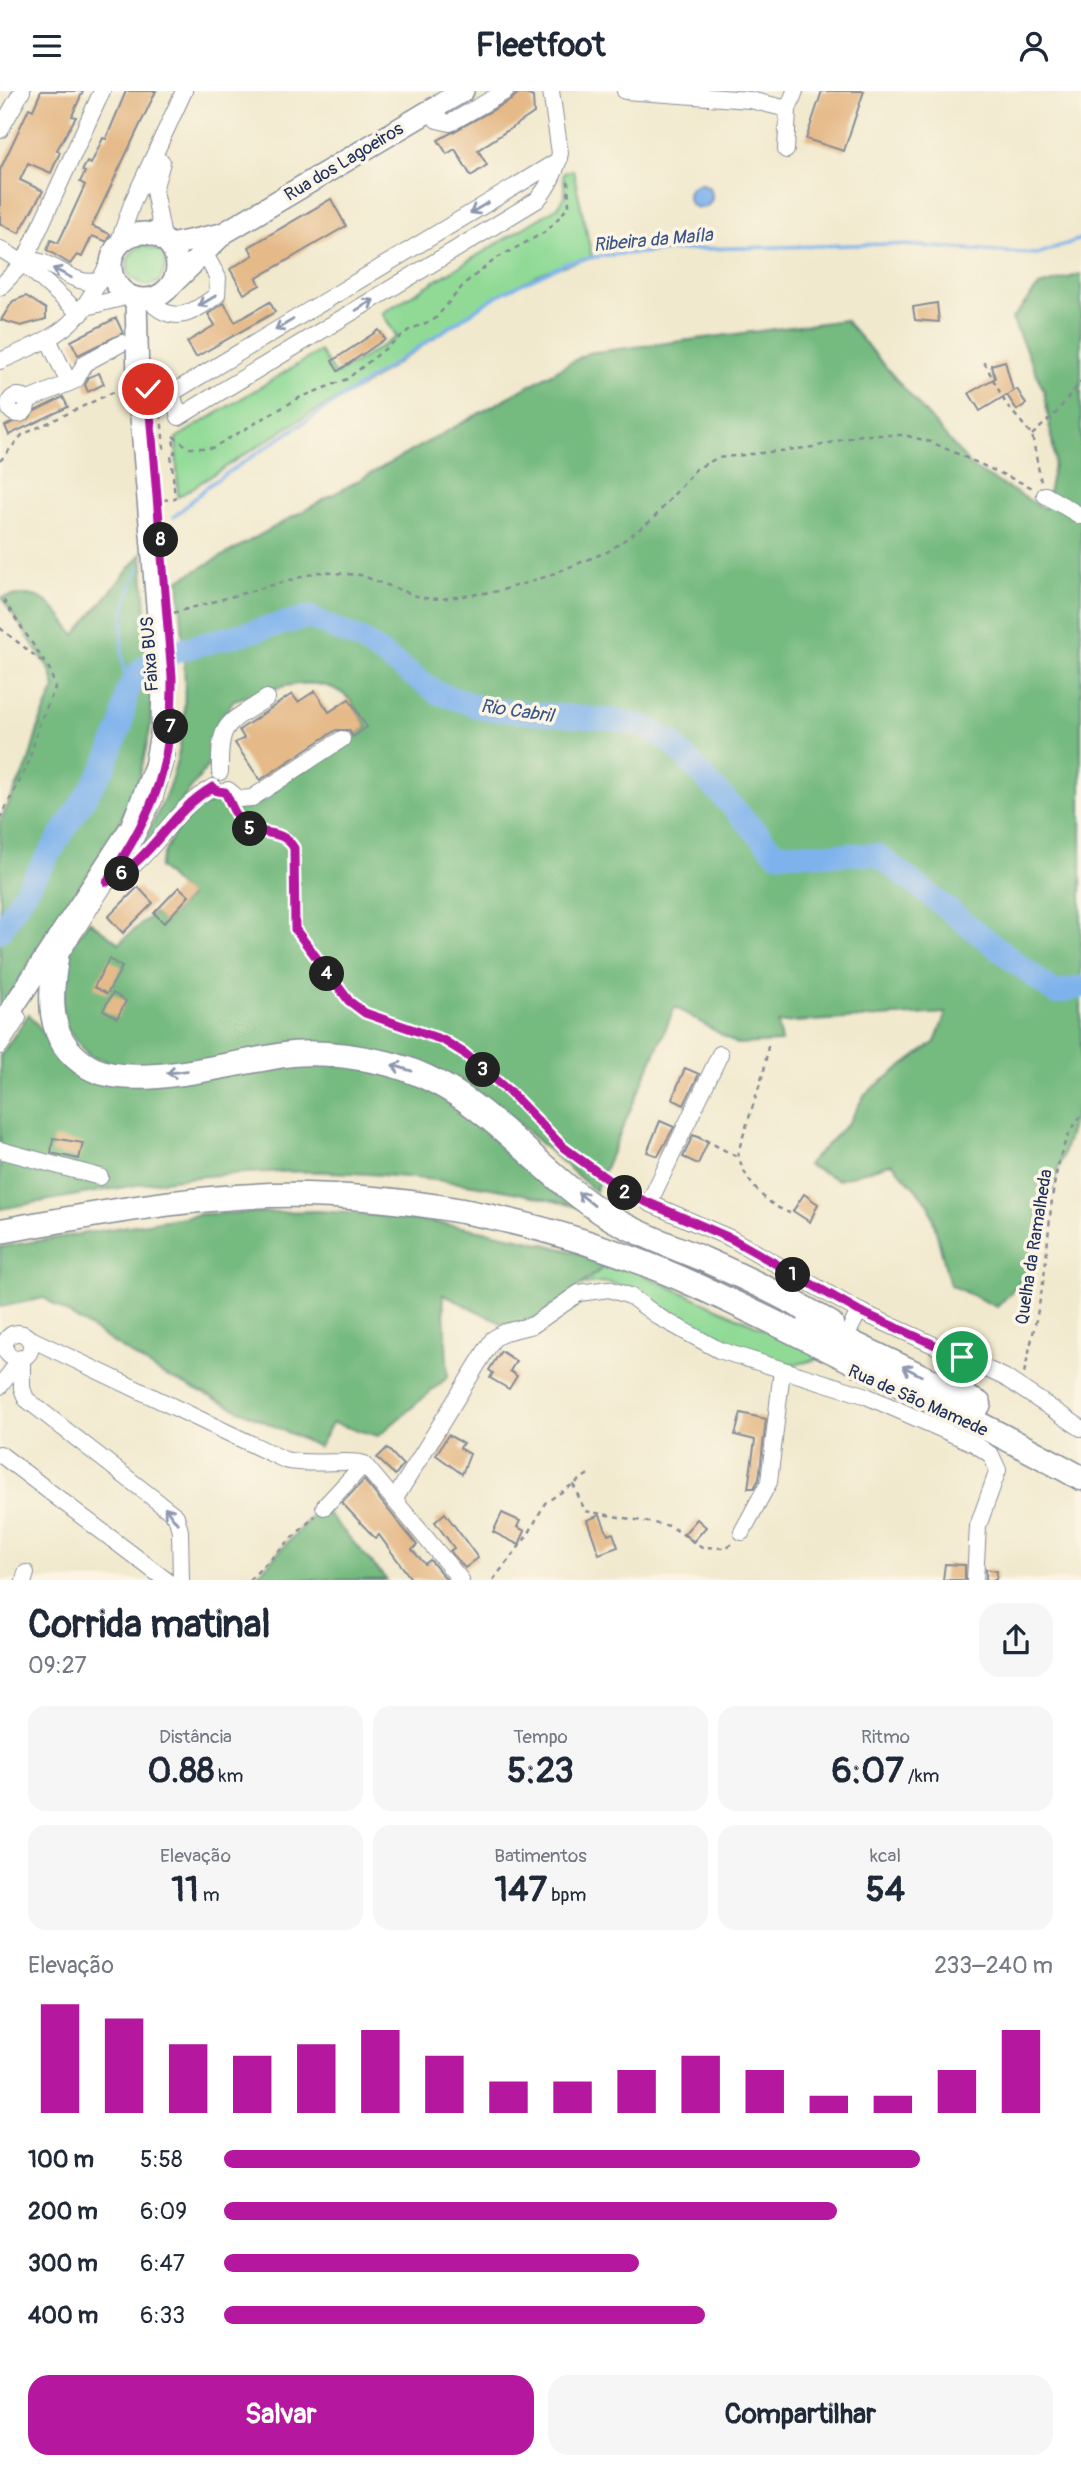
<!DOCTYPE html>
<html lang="pt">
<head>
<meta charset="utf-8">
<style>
	:root { --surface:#fff; --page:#f6f6f7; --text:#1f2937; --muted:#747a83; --accent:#b5179e }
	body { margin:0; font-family:Pangolin,sans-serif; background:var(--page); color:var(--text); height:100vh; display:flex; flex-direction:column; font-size:26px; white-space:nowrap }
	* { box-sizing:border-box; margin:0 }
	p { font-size:23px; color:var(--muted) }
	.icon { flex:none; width:38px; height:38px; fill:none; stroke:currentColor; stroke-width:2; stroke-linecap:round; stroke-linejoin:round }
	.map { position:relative; height:1489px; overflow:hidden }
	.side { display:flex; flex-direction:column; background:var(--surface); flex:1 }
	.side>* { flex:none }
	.pin { position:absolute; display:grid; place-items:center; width:60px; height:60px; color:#fff; margin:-30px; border:4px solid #fff; border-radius:50%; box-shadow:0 2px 7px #0007 }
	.km { position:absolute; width:35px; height:35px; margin:-18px; border-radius:50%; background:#222; color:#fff; font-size:19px; line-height:35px; text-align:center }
	.round { display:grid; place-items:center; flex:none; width:74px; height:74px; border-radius:21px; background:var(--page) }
	.head { display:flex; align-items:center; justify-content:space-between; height:119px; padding:0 28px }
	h1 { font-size:38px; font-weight:700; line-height:52px }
	.stats { display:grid; grid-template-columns:repeat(3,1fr); gap:10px; height:119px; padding:7px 28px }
	.stats div { display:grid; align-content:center; border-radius:18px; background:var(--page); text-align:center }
	.stats b { font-size:35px; font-weight:700 }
	.stats small { font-size:19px; font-weight:400 }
	.stats p { font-size:19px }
	.chart { height:196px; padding:14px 28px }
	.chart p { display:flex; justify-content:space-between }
	.chart svg { width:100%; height:126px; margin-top:7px; stroke:var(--accent); stroke-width:6 }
	.cta { display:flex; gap:14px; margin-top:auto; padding:14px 28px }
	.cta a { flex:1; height:80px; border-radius:21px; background:var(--accent); color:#fff; font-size:28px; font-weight:700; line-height:80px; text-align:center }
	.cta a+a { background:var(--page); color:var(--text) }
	ul { padding:0 28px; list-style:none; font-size:23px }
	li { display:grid; grid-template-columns:112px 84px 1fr; align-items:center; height:52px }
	li i { height:18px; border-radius:9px; background:var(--accent) }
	header { display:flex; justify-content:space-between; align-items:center; height:91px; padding:0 28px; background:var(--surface); font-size:32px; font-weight:700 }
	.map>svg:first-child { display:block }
	.green { fill:#90da96; stroke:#56847a; stroke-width:2 }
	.forest { fill:#74ba7f; stroke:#48746e; stroke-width:2 }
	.water { fill:#7eb2ec; stroke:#4c70a5; stroke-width:2 }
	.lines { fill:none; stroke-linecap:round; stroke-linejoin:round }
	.stream { stroke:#7eb2ec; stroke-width:3.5 }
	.river { stroke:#7eb2ec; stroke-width:23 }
	.building { fill:#e5b988 }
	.minor-casing { stroke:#868c96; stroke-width:18 }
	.major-casing { stroke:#868c96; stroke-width:24 }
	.highway-casing { stroke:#868c96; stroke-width:27 }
	.path { stroke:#868c96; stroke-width:2.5; stroke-dasharray:5 5; stroke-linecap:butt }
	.minor { stroke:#fff; stroke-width:16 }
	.major { stroke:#fff; stroke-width:21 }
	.highway { stroke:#fff; stroke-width:24 }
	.oneway { stroke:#8d97ae }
	.route-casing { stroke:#fff; stroke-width:14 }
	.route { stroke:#b5179e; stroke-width:9 }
	.labels { text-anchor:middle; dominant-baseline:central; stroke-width:7; stroke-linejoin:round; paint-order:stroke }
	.street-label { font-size:18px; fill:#1b2f5e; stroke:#fcf5e5 }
	.water-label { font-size:19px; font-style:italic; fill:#395689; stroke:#fcf5e5 }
</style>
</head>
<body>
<header><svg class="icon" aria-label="menu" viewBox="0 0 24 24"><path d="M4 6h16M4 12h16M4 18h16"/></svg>Fleetfoot<svg class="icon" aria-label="person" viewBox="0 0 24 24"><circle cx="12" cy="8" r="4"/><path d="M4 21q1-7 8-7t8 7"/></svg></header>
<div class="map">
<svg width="1081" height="1489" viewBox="0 0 1081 1489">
	<rect width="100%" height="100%" fill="#fcf5e5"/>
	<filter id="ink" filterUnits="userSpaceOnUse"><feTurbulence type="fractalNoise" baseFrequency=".0143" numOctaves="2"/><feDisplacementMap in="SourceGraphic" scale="14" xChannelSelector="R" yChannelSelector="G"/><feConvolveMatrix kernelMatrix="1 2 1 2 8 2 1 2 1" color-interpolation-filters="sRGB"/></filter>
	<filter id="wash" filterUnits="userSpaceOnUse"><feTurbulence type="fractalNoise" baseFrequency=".00686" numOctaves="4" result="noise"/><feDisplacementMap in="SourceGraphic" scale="28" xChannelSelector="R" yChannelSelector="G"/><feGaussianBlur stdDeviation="1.57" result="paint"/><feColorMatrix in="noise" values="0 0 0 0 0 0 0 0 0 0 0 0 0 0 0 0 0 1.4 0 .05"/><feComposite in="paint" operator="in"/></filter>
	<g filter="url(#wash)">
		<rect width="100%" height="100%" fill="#f1e9cd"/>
		<g class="green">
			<polygon points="573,79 592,166 544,181 498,204 365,294 309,323 178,406 176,347 320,260 335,284 397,246 382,222 558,116 565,105 563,82"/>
			<path d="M144,154L162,161L167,174L159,191L146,195L129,185C124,171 129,159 144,154Z"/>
			<path d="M610,1171L633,1179L824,1265C814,1269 803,1273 793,1273C759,1272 711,1250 682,1232C649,1212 623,1182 581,1194Z"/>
		</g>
		<g class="forest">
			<path d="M1081,183V1006L1024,1188L997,1216L950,1194L929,1113L892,1072L839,1089L807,1074L850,1030L865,1003L935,951L946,922L778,932L781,951L737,953L675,916L595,1100L511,1026L461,990L412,970L135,978L90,966L61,931L67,860L89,830L119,852L154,822L164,831L189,806L159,776C166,754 186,714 213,712C223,711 236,715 246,717L367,636C361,627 356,616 349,608C319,578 269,599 234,609L217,633L213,667L163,736L125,779C198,669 187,614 179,489L588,262L845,229L973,377L1045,418L1055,368L1044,300L1012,228L1039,195Z"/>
			<path d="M142,462L152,608L150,639L139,689L116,740L0,918V730L28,673L40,631L55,597L50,579L2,507C44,496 51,514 75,544Z"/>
			<path d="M29,923L61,964L84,981C130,979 177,977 223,975C290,972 366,966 428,996C488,1025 535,1075 584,1118C482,1088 336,1075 231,1083C154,1088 76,1105 0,1118V965Z"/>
			<path d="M318,1120C423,1126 509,1141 610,1171L538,1227L511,1237L443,1203L448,1286L378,1345L332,1332L319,1356L162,1283L44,1207L0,1216V1156L202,1123Z"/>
			<polygon points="321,1415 387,1489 253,1489"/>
		</g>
		<circle class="water" cx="700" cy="105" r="12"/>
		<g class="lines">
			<g class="stream">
				<polyline points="174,426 209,394 498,204 567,172 605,164 701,158 889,153 1037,163 1081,148"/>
				<path d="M127,600C119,553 118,518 140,475"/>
			</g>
			<polyline class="river" points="0,840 105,675 121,635 127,600 137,583 150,572 179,559 309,526 363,550 438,602 485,618 613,629 641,634 672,652 776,762 878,764 1055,902 1081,896"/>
		</g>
		<g id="blocks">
			<g class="building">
				<polygon points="41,0 83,0 72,25 76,26 57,59 60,61 51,82 28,72 20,89 43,100 19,142 0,133 0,79 29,17 33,19"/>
				<polygon points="126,0 156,0 92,135 110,143 108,151 92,145 82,166 77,164 70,173 47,159 51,149 58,152 63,142 85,94 80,91 85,81 82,80 87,71 91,73 103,47 106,48"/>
				<polygon points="520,0 533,6 534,22 478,59 487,74 471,85 455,58 447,63 438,49 511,9"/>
				<polygon points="822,0 864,0 844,60 806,48"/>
				<polygon points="331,108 346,135 257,187 260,194 244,203 230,178 253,164 249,156"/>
				<polygon points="26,205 46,218 46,228 21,235 1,229 13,210"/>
				<polygon points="270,211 275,221 196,266 187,251 215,234 208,223 224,212 235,231"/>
				<polygon points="937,212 939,231 915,229 913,216"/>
				<polygon points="116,227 123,242 78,264 71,250"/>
				<polygon points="379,239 385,248 338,280 332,270"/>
				<polygon points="1005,270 1013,300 980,320 969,302 995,287 991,274"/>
				<polygon points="99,282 104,293 88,301 85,294 89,286"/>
				<polygon points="1017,298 1026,313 1017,319 1007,304"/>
				<polygon points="63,306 68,316 9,344 5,335"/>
				<polygon points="315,600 329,621 349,608 367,636 353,646 349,639 336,639 260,689 235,652 244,647 239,639 292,603 298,611"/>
				<polygon points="138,796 153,812 123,842 108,826"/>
				<polygon points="179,796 189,805 164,832 154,822"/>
				<polygon points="109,868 122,876 107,903 94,896"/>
				<polygon points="113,902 126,910 117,927 103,919"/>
				<polygon points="685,977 699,983 684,1014 672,1008"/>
				<polygon points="660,1030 674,1036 658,1065 647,1061"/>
				<polygon points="693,1044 708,1051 698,1073 683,1066"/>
				<polygon points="53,1047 83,1052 79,1068 51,1062"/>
				<polygon points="804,1103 818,1113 810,1131 793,1120"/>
				<polygon points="501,1260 516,1270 510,1280 517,1285 509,1298 490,1287 493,1282 489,1279"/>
				<polygon points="741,1322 766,1328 759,1388 754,1397 748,1397 755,1349 735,1344"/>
				<polygon points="448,1344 463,1352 460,1357 470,1363 462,1383 436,1364"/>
				<polygon points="387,1357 403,1374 395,1384 377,1367"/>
				<polygon points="364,1389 417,1454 412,1459 425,1473 430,1469 447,1489 412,1489 379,1444 375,1447 342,1412"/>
				<polygon points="445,1422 478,1467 465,1477 450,1460 454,1457 435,1431"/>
				<polygon points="502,1422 520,1430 517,1436 525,1440 519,1454 493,1441"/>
				<polygon points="600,1424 608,1444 613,1442 618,1456 599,1463 587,1429"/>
				<polygon points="697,1428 706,1436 693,1451 684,1443"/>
				<polygon points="945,1473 965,1474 965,1489 943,1489"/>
				<polygon points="986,1478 997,1480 996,1489 986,1489"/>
			</g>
		</g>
	</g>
	<g filter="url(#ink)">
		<use href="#blocks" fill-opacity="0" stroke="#868c96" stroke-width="2"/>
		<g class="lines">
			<defs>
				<g id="minor">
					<path d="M551,0L560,62C557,78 548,97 537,109L179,326L172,302L559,69"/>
					<polyline points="625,0 750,9 788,18"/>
					<polyline points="430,20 437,29 450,32 506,0"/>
					<polyline points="0,39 22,0"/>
					<polyline points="786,59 788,18 795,0"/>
					<polyline points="162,71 154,99 163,147"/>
					<polyline points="117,156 133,110 184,0"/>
					<path d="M0,158C29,173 54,201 81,223"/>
					<path d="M24,171C51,163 72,199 100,189"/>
					<polyline points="0,196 24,171 102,0"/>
					<path d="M155,215C178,234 196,219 217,204L218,187L204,161"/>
					<polyline points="86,216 129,205"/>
					<polyline points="48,248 69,292"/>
					<path d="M0,270C72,239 76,235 112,166"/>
					<circle cx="18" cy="314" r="9"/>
					<polyline points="26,310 76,289 85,272 122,252"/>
					<polyline points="1045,404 1081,425"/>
					<path d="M220,681C219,630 226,634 267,607"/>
					<polyline points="228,699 239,708 252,707 342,648"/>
					<polyline points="132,754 154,709 167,664"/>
					<path d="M95,796C157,773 161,726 213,696"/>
					<polyline points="65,856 104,795"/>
					<polyline points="0,955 18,927"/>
					<polyline points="720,963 649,1112 732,1148 859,1220 1004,1286 1081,1337"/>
					<polyline points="0,1059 100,1086"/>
					<polyline points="850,1238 859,1220"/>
					<circle cx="18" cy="1255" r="13"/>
					<path d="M27,1246L285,1369C306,1375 354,1368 364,1373L461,1489"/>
					<polyline points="22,1267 22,1297 26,1308 176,1425 180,1440 181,1489"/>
					<polyline points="0,1295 22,1267"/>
					<polyline points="0,1363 166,1489"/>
					<polyline points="394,1409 493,1248 505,1241 533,1234 579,1202 609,1198 630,1205 659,1226 719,1259 864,1304 975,1353 991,1364 998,1379 978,1435 975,1489"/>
					<polyline points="324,1416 364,1373"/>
					<polyline points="742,1441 769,1391 782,1279"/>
					<polyline points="24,1489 26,1482"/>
				</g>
				<g id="major">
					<circle cx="144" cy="175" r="33"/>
					<polyline points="170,154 222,143"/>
					<polyline points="172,193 224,142 463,0"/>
					<polyline points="0,936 131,736 155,675 162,637 163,586 138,290 136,207"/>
				</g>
				<g id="highway">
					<path d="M59,848C52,895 39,947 89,976C134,1002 239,969 292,963C324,960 355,965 386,972C484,996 531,1079 611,1127C640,1144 672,1155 703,1168C746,1187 791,1208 831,1233"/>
					<path d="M0,1140C102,1122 204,1102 307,1104C434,1107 559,1135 675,1185C733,1210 789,1239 846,1267C925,1306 1004,1344 1081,1387"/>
					<polyline points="810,1232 979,1313"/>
				</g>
			</defs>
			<use href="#minor" class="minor-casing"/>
			<use href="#major" class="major-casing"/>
			<use href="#highway" class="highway-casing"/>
			<g class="path">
				<polyline points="984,271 1006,313 1032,344 1041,391"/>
				<polyline points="160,313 164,357 160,362"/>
				<polyline points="1032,344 1056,322 1081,290"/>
				<polyline points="173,345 189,357 212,357 299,307 347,288 409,239 435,228 465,192 497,167 547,140 569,115 568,85"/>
				<polyline points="0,370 22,344 122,297"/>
				<polyline points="163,409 175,408 171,362 175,362 173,346"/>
				<polyline points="173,522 319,481 360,484 422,507 441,508 499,500 545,486 609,460 652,429 696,378 717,367 814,356 861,344 904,344 931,351 1033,397"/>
				<polyline points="0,537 44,572"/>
				<path d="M234,720L250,738L271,740L289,749L296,770L295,838L299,848C319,872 339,909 367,923C399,939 437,941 466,964C522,1009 571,1080 638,1107"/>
				<polyline points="0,728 28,673 40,631 55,597 50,579 2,507"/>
				<path d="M768,955L764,980L738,1061C742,1088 766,1114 790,1122"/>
				<polyline points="696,1044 739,1067"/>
				<path d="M1024,1282C1031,1252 1038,1222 1043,1192C1051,1145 1048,1060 1081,1025"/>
				<polyline points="573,1393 585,1420 670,1435 702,1456 724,1457 734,1452"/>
				<polyline points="249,1489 315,1425"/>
				<polyline points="493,1489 528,1444 545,1412 590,1382"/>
			</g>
			<use href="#minor" class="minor"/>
			<use href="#major" class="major"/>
			<use href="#highway" class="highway"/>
		</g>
		<defs><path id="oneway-shaft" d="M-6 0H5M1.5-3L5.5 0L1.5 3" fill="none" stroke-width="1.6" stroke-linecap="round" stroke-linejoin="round" transform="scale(1.75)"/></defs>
		<g class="oneway">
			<use href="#oneway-shaft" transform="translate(479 117) rotate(149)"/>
			<use href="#oneway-shaft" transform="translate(62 182) rotate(-153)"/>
			<use href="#oneway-shaft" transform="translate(207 210) rotate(149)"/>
			<use href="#oneway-shaft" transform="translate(365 214) rotate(-31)"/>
			<use href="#oneway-shaft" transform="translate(284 234) rotate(149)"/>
			<use href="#oneway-shaft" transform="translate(402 977) rotate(-163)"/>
			<use href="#oneway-shaft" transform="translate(177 981) rotate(172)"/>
			<use href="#oneway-shaft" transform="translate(586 1108) rotate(-141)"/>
			<use href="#oneway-shaft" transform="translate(912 1280) rotate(-153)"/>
			<use href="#oneway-shaft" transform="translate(171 1424) rotate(-127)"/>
		</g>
	</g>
	<g class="lines" filter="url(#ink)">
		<defs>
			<path id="route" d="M148,298L172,585C173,674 156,718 107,791C154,768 168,722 213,696L217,700L225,701C230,710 234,723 241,731C257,747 281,735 294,757L295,838L349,910L365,922L443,949L464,962L512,1003L563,1056L626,1102L732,1148L859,1220L962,1266"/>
		</defs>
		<use href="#route" class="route-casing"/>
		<use href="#route" class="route"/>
	</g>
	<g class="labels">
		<g class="street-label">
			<text transform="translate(344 71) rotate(-31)">Rua dos Lagoeiros</text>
			<text transform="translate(150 563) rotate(-94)">Faixa BUS</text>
			<text transform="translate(1034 1156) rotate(-81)">Quelha da Ramalheda</text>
			<text transform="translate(918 1310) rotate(24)">Rua de São Mamede</text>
		</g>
		<g class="water-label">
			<text transform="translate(653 149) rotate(-5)">Ribeira da Maíla</text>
			<text transform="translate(517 620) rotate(8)">Rio Cabril</text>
		</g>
	</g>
</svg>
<div class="pin" style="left:962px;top:1266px;background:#1e9e55"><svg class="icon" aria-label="arrive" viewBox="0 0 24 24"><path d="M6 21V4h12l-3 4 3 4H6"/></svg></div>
<div class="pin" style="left:148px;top:298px;background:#d93025"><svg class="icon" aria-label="check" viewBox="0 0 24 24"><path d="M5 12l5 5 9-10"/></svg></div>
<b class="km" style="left:793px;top:1184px">1</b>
<b class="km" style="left:625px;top:1102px">2</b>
<b class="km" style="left:483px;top:979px">3</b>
<b class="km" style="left:327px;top:883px">4</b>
<b class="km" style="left:250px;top:738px">5</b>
<b class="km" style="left:122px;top:783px">6</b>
<b class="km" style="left:171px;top:636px">7</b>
<b class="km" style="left:161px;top:449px">8</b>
</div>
<section class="side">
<div class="head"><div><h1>Corrida matinal</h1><p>09:27</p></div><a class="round"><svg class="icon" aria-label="share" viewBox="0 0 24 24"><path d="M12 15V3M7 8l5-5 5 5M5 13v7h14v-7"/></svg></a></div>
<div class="stats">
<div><p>Distância</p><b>0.88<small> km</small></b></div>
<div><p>Tempo</p><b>5:23</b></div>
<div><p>Ritmo</p><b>6:07<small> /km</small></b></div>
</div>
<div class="stats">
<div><p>Elevação</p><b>11<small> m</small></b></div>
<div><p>Batimentos</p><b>147<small> bpm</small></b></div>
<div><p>kcal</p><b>54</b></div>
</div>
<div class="chart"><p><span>Elevação</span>233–240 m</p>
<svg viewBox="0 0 160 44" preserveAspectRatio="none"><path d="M5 44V6M15 44V11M25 44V20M35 44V24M45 44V20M55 44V15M65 44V24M75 44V33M85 44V33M95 44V29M105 44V24M115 44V29M125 44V38M135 44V38M145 44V29M155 44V15"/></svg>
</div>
<ul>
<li><b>100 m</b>5:58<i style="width:84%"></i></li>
<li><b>200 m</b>6:09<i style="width:74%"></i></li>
<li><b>300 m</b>6:47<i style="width:50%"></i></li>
<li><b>400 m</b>6:33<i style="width:58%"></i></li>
</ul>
<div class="cta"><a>Salvar</a><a>Compartilhar</a></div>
</section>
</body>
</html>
